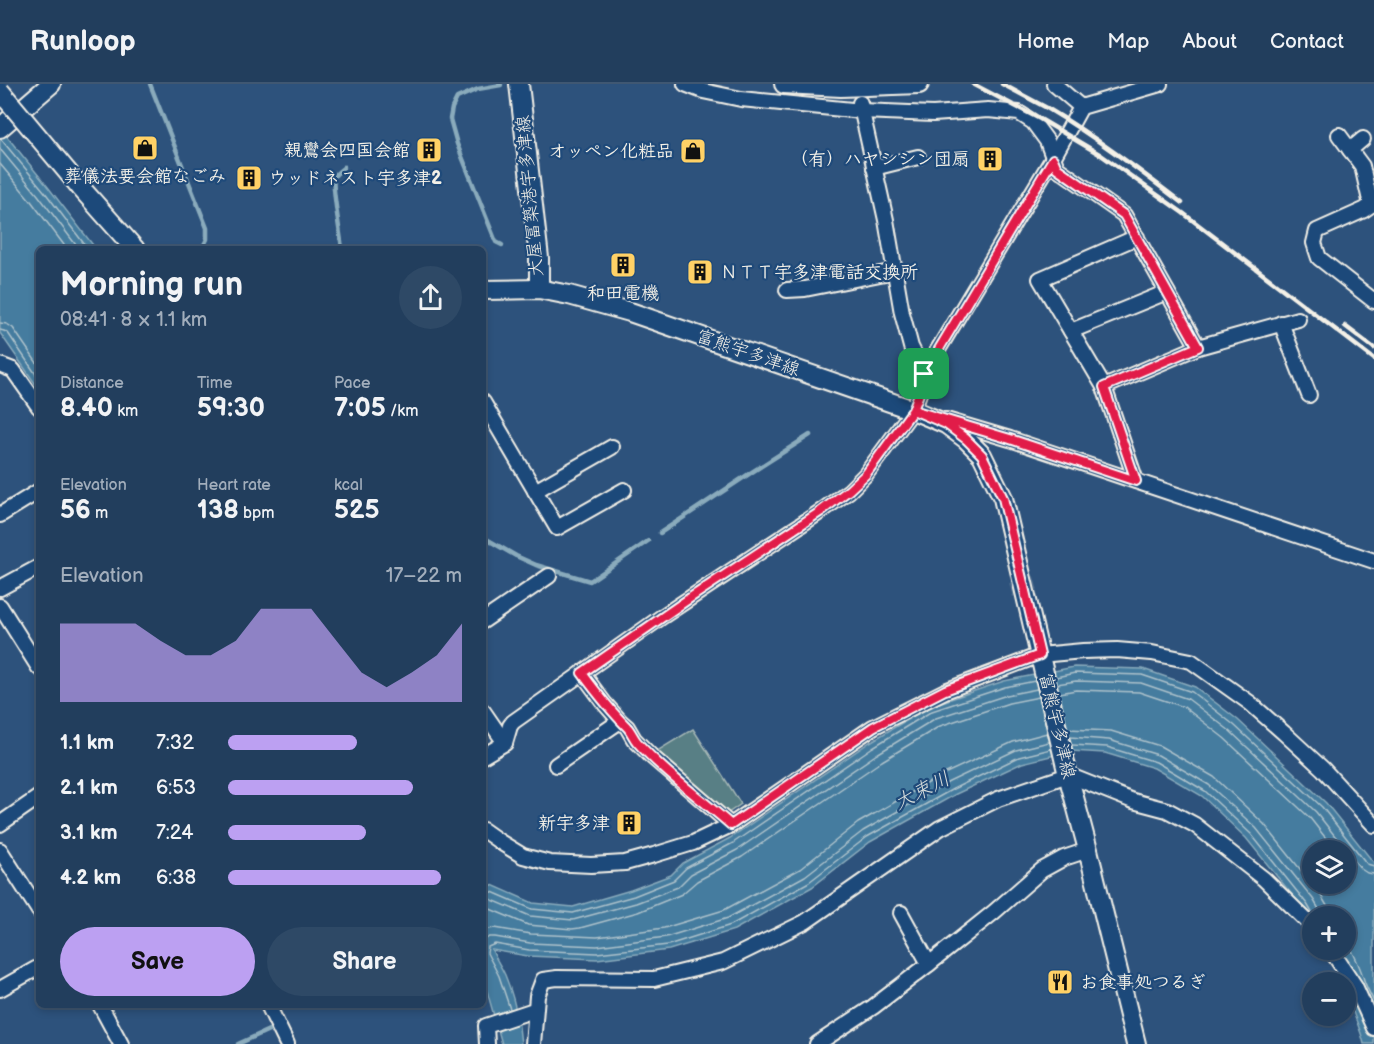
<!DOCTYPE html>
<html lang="en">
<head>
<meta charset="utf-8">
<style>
	:root { --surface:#223e5d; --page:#2e4966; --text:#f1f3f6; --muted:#a2aebc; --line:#3f5772; --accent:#bca0f2 }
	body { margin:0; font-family:"Balsamiq Sans","Klee One",sans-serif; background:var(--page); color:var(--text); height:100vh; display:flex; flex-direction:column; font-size:22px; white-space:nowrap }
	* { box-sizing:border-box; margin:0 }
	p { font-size:20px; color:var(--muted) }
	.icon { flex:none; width:33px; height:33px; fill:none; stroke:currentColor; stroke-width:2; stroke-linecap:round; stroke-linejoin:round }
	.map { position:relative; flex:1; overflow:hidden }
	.panel { position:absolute; left:36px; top:162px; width:450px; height:762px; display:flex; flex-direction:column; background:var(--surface); border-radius:9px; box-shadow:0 3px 9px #0003,0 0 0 2px var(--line) }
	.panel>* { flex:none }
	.tools { position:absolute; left:1302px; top:756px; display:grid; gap:12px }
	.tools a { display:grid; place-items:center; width:54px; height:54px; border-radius:50%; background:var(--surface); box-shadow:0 3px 9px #0003,0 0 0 2px var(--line); font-size:30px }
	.pin { position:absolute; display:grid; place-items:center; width:51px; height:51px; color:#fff; margin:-26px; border-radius:12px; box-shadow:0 3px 9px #0006 }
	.round { display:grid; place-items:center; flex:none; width:63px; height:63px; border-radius:32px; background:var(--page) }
	.overview { display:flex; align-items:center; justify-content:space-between; height:102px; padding:0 24px }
	h1 { font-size:33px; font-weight:700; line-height:45px }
	.figures { display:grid; grid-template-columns:repeat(3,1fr); gap:9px; height:102px; padding:6px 24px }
	.figures div { display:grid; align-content:center }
	.figures b { font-size:26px; font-weight:700 }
	.figures small { font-size:16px; font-weight:400 }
	.figures p { font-size:16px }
	.chart { height:168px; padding:12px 24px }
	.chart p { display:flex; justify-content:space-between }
	.chart svg { width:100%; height:108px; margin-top:6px; fill:var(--accent); opacity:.7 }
	.action { display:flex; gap:12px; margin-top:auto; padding:12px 24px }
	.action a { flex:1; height:69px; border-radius:36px; background:var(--accent); color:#111; font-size:24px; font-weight:700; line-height:69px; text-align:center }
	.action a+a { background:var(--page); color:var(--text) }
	ul { padding:0 24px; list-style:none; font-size:20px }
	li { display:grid; grid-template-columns:96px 72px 1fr; align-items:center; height:45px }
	li i { height:15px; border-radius:8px; background:var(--accent) }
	header { display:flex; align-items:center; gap:36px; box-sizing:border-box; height:84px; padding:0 30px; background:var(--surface); border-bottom:2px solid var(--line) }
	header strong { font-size:28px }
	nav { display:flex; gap:33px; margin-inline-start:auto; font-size:21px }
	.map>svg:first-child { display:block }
	.green { fill:#587f85; stroke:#a6b8b6; stroke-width:1.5 }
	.water { fill:#447c9f; stroke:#8aabbc; stroke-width:1.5; fill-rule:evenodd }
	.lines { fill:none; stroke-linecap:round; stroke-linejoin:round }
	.shore { stroke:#aec2cb; stroke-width:1.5 }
	.stream { stroke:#8aabbc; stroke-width:4.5 }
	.minor-tunnel { stroke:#4b6a8c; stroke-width:14; stroke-dasharray:14 7; stroke-linecap:butt }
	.minor-casing { stroke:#f4f1e8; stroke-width:18 }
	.major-casing { stroke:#f4f1e8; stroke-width:22 }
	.minor { stroke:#1f4a7a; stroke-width:14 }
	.major { stroke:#1f4a7a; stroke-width:18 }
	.rail { stroke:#f4f1e8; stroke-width:4.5 }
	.major-bridge-casing { stroke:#f4f1e8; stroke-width:22; stroke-linecap:butt }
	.major-bridge { stroke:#1f4a7a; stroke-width:18 }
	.route-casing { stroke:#fff; stroke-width:12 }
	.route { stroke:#e11d48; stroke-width:8 }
	.labels { text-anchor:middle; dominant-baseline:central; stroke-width:4.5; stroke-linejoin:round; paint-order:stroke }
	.poi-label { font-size:18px; font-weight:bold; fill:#f4f1e8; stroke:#1f4a7a; text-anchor:end }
	.street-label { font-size:18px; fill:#f4f1e8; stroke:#1f4a7a }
	.water-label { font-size:20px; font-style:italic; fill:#dadfdd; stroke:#1f4a7a }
</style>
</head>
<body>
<header>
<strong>Runloop</strong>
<nav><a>Home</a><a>Map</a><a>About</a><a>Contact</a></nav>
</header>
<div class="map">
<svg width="1374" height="960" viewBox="0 0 1374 960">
	<rect width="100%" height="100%" fill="#2d527c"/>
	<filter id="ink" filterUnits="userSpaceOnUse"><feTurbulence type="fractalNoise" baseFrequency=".0167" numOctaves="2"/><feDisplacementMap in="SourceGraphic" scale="12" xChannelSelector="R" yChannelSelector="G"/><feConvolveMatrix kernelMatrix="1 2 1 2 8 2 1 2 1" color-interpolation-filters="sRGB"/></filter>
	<g filter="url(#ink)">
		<polygon class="green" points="693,645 741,720 728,729 657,667"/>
		<g class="water">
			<polygon points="0,44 48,103 96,165 39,165 39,305 0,249"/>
			<path d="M1074,583L1143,585L1195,603L1238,636L1326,719L1374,779V960H1364C1360,940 1346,919 1346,898H1342L1336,884L1326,866H1346V832H1312V842L1302,823L1246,754L1202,712L1154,684L1105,669L1071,667L1022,679L956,710L870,758L812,803L734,846L669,866L597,875L528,872L492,866C495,874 501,882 505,891C514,913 519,936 521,960H502L487,907L483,898V797L533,819L573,823L631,806L671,791L683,779L730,754L870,658L930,622L1004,597ZM1312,766H1346V800H1312Z"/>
		</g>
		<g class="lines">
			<g class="shore">
				<polyline points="0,54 44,107 88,165"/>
				<polyline points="0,65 38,111 79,165"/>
				<polyline points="0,80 31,117 67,165"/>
				<polyline points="0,239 7,240 13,244 39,282"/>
				<polyline points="0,246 4,247 8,249 39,295"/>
				<polyline points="1056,593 1075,589 1142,591 1192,608 1234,641 1322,723 1367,780 1374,782"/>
				<polyline points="1057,600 1076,597 1141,599 1188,615 1230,647 1316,728 1361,785 1367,789 1374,790"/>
				<polyline points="1060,609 1076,606 1139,608 1184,623 1224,654 1310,734 1335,766"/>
				<polyline points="1068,645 1111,647 1160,662 1214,693 1264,740 1320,810 1333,832"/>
				<polyline points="1070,653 1109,656 1158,671 1209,701 1256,744 1313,815 1323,832"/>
				<polyline points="1072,661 1107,663 1156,678 1205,707 1251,750 1307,820 1314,832"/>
				<polyline points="483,804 532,825 573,829 634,812 674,796 686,784 733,759 873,663 932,627 1005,603 1035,597"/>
				<polyline points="483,812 530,832 573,836 636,819 678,803 691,790 737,766 877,670 936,634 1007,611 1037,605"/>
				<polyline points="483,822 528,841 572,845 580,844 638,828 682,810 697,797 742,773 882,677 940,642 1009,619 1039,613"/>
				<polyline points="483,846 495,844 531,850 597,853 664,844 724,826 800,785 858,739 944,690 1013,658 1047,649"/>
				<path d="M1346,855C1353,868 1360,881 1364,896C1366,903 1371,911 1374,918"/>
				<polyline points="483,857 489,853 495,853 530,859 597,862 666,853 728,834 805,792 863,747 949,698 1016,666 1049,658"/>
				<polyline points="510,925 499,892 487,869 488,863 495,860 529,866 597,869 668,861 731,841 809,798 867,753 953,705 1019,673 1051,665"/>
			</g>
			<g class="stream">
				<polyline points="150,0 207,144 207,155 202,165"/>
				<polyline points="501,1 478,5 457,14 452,24 450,35 457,60 496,158 502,161"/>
				<path d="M342,165C341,153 331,99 334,93C336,89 341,86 344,83"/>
				<polyline points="660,449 752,388 810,351"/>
				<polyline points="483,453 516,472 536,481 590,497 648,457"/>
				<polyline points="238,960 271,945"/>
			</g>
			<polyline class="minor-tunnel" points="1011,506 1036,499"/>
			<defs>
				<g id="minor">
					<polyline points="685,0 703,7 741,15 862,27 933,30 988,26 1019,29 1033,38 1047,57 1057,84 1124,131 1198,263 1104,303 1040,195 1137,153"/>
					<polyline points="1054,0 1081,23"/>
					<polyline points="860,19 886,136 902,229 911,263 924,289"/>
					<polyline points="1339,51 1362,82 1371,121"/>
					<polyline points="1350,66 1363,55"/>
					<polyline points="874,84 918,73"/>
					<polyline points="1374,119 1364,126 1317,147 1314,159 1319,174 1374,217"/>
					<polyline points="787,206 805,205 895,187"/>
					<polyline points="1281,239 1309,311"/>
					<polyline points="1071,247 1167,208"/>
					<polyline points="1198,263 1298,235"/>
					<polyline points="0,281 13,286 39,323"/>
					<polyline points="1104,303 1136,397"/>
					<polyline points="483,318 557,444 624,406"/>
					<polyline points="946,336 1010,355 1374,477"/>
					<polyline points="535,407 612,363"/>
					<polyline points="0,431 39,407"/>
					<polyline points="0,504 39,483"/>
					<polyline points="0,522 39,584"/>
					<polyline points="483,537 549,492"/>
					<polyline points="582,589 605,620 620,637 627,643 634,655 651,672 731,741"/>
					<polyline points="483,627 505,659"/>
					<polyline points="483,672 505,659 510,642 513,638 663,532 820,428 849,407 866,390 913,326 920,307 924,289 1053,74 1081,23 1160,0"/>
					<polyline points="556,681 620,637"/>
					<polyline points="0,740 39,713"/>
					<polyline points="483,746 500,758 523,772 550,779 591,781 625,779 654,771 693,759 731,741 873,643 945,607 1040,571 1083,567 1117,566 1152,569 1191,577 1250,619 1284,649 1323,685 1374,741"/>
					<polyline points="0,766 39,827"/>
					<polyline points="901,829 929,880"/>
					<polyline points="1331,866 1355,902 1374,944"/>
					<polyline points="0,905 39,883"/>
					<polyline points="100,921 121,960"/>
					<polyline points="268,921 287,960"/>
					<polyline points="487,960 486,942 534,926"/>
					<polyline points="533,960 537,912 543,896 557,894 654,895 723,878 805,838 940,744 998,715 1068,691 1133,717 1167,726 1195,741 1264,795 1312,842"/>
					<polyline points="817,960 873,923 929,880 994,828 1042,786 1064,774 1088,766"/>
				</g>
				<g id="major">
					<polyline points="519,0 539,174 539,205"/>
					<polyline points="784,0 841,3 919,0"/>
					<polyline points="0,44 51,0"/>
					<polyline points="81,104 135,165"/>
					<polyline points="483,206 539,205 569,211 630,228 913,326 946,340 966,355 982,371 1003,414 1067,687 1088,766 1136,960"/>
				</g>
			</defs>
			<use href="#minor" class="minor-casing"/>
			<use href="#major" class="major-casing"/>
			<use href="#minor" class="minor"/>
			<use href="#major" class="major"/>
			<g class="rail">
				<polyline points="973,0 1040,35 1101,71 1183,129 1374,275"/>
				<path d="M1002,0C1017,8 1032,16 1047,24C1094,52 1139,86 1182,119"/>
				<polyline points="1345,242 1374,264"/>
			</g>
			<defs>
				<polyline id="major-bridge" points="0,7 81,104"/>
			</defs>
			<use href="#major-bridge" class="major-bridge-casing"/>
			<use href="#major-bridge" class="major-bridge"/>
		</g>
	</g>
	<g class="lines" filter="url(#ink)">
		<defs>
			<path id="route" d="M924,290L920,307L913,326L866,390L849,406L820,428L690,514L582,589C596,608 610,626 627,643C631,647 633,653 637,658C665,689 700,714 731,741L873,643L945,606L1040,571L1003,414L982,371L966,355L946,340L913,326L1010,355L1136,397L1104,303L1198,263L1124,131L1057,84L1053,75L924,290"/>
		</defs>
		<use href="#route" class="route-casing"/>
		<use href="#route" class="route"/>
	</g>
	<defs>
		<symbol id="shop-square" viewBox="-11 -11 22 22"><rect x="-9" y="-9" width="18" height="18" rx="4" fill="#ffd166" stroke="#1f4a7a"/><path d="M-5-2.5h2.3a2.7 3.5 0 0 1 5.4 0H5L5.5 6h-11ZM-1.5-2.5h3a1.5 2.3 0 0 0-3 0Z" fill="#111"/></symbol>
		<symbol id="building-square" viewBox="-11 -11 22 22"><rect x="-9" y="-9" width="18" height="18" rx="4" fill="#ffd166" stroke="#1f4a7a"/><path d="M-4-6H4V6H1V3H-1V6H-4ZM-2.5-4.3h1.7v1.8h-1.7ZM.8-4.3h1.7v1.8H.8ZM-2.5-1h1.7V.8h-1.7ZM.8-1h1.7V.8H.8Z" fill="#111"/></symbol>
		<symbol id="restaurant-square" viewBox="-11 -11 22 22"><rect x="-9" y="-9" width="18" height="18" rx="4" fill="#ffd166" stroke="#1f4a7a"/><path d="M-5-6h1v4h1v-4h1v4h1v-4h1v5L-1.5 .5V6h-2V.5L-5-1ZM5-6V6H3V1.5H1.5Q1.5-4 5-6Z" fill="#111"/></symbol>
	</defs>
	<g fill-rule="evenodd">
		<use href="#shop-square" x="130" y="49" width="30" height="30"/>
		<use href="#building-square" x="414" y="51" width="30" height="30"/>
		<use href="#shop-square" x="678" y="52" width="30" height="30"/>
		<use href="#building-square" x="975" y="60" width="30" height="30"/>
		<use href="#building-square" x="234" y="79" width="30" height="30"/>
		<use href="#building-square" x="608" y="166" width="30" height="30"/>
		<use href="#building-square" x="685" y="173" width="30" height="30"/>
		<use href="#building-square" x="614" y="724" width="30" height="30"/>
		<use href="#restaurant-square" x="1045" y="883" width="30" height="30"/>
	</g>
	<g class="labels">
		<g class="poi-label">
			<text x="410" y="66">親鸞会四国会館</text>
			<text x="674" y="67">オッペン化粧品</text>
			<text x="970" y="75">（有）ハヤシシン団扇</text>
			<text x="145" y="92" text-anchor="middle">葬儀法要会館なごみ</text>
			<text x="268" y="94" text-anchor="start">ウッドネスト宇多津2</text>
			<text x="720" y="188" text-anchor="start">ＮＴＴ宇多津電話交換所</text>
			<text x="623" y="209" text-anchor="middle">和田電機</text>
			<text x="610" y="739">新宇多津</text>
			<text x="1080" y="898" text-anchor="start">お食事処つるぎ</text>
		</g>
		<g class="street-label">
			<text transform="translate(530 112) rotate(-95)">大屋冨築港宇多津線</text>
			<text transform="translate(748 269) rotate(19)">富熊宇多津線</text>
			<text transform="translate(1057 642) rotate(77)">富熊宇多津線</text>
		</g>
		<g class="water-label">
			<text transform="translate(922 707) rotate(-27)">大束川</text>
		</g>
	</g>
</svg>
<div class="tools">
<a><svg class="icon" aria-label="layers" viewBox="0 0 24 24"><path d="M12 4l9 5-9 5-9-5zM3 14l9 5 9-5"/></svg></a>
<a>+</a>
<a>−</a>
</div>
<div class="pin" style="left:924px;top:290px;background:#1e9e55"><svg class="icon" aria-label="arrive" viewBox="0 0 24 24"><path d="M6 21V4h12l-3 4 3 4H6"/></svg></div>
<section class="panel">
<div class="overview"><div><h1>Morning run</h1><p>08:41 · 8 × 1.1 km</p></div><a class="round"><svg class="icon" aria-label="share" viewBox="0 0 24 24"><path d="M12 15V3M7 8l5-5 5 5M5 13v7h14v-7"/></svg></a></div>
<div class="figures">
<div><p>Distance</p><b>8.40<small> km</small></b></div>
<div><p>Time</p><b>59:30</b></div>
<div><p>Pace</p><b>7:05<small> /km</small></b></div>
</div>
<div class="figures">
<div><p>Elevation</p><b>56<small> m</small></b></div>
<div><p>Heart rate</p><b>138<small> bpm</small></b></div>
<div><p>kcal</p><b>525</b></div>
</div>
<div class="chart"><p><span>Elevation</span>17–22 m</p>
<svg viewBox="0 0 160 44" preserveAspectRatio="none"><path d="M0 44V12L10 12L20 12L30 12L40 19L50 25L60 25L70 19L80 6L90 6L100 6L110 19L120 32L130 38L140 32L150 25L160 12V44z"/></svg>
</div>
<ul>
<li><b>1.1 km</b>7:32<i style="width:55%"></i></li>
<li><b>2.1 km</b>6:53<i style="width:79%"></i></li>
<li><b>3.1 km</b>7:24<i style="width:59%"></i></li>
<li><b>4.2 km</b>6:38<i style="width:91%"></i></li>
</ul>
<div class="action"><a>Save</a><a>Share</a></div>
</section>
</div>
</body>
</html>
